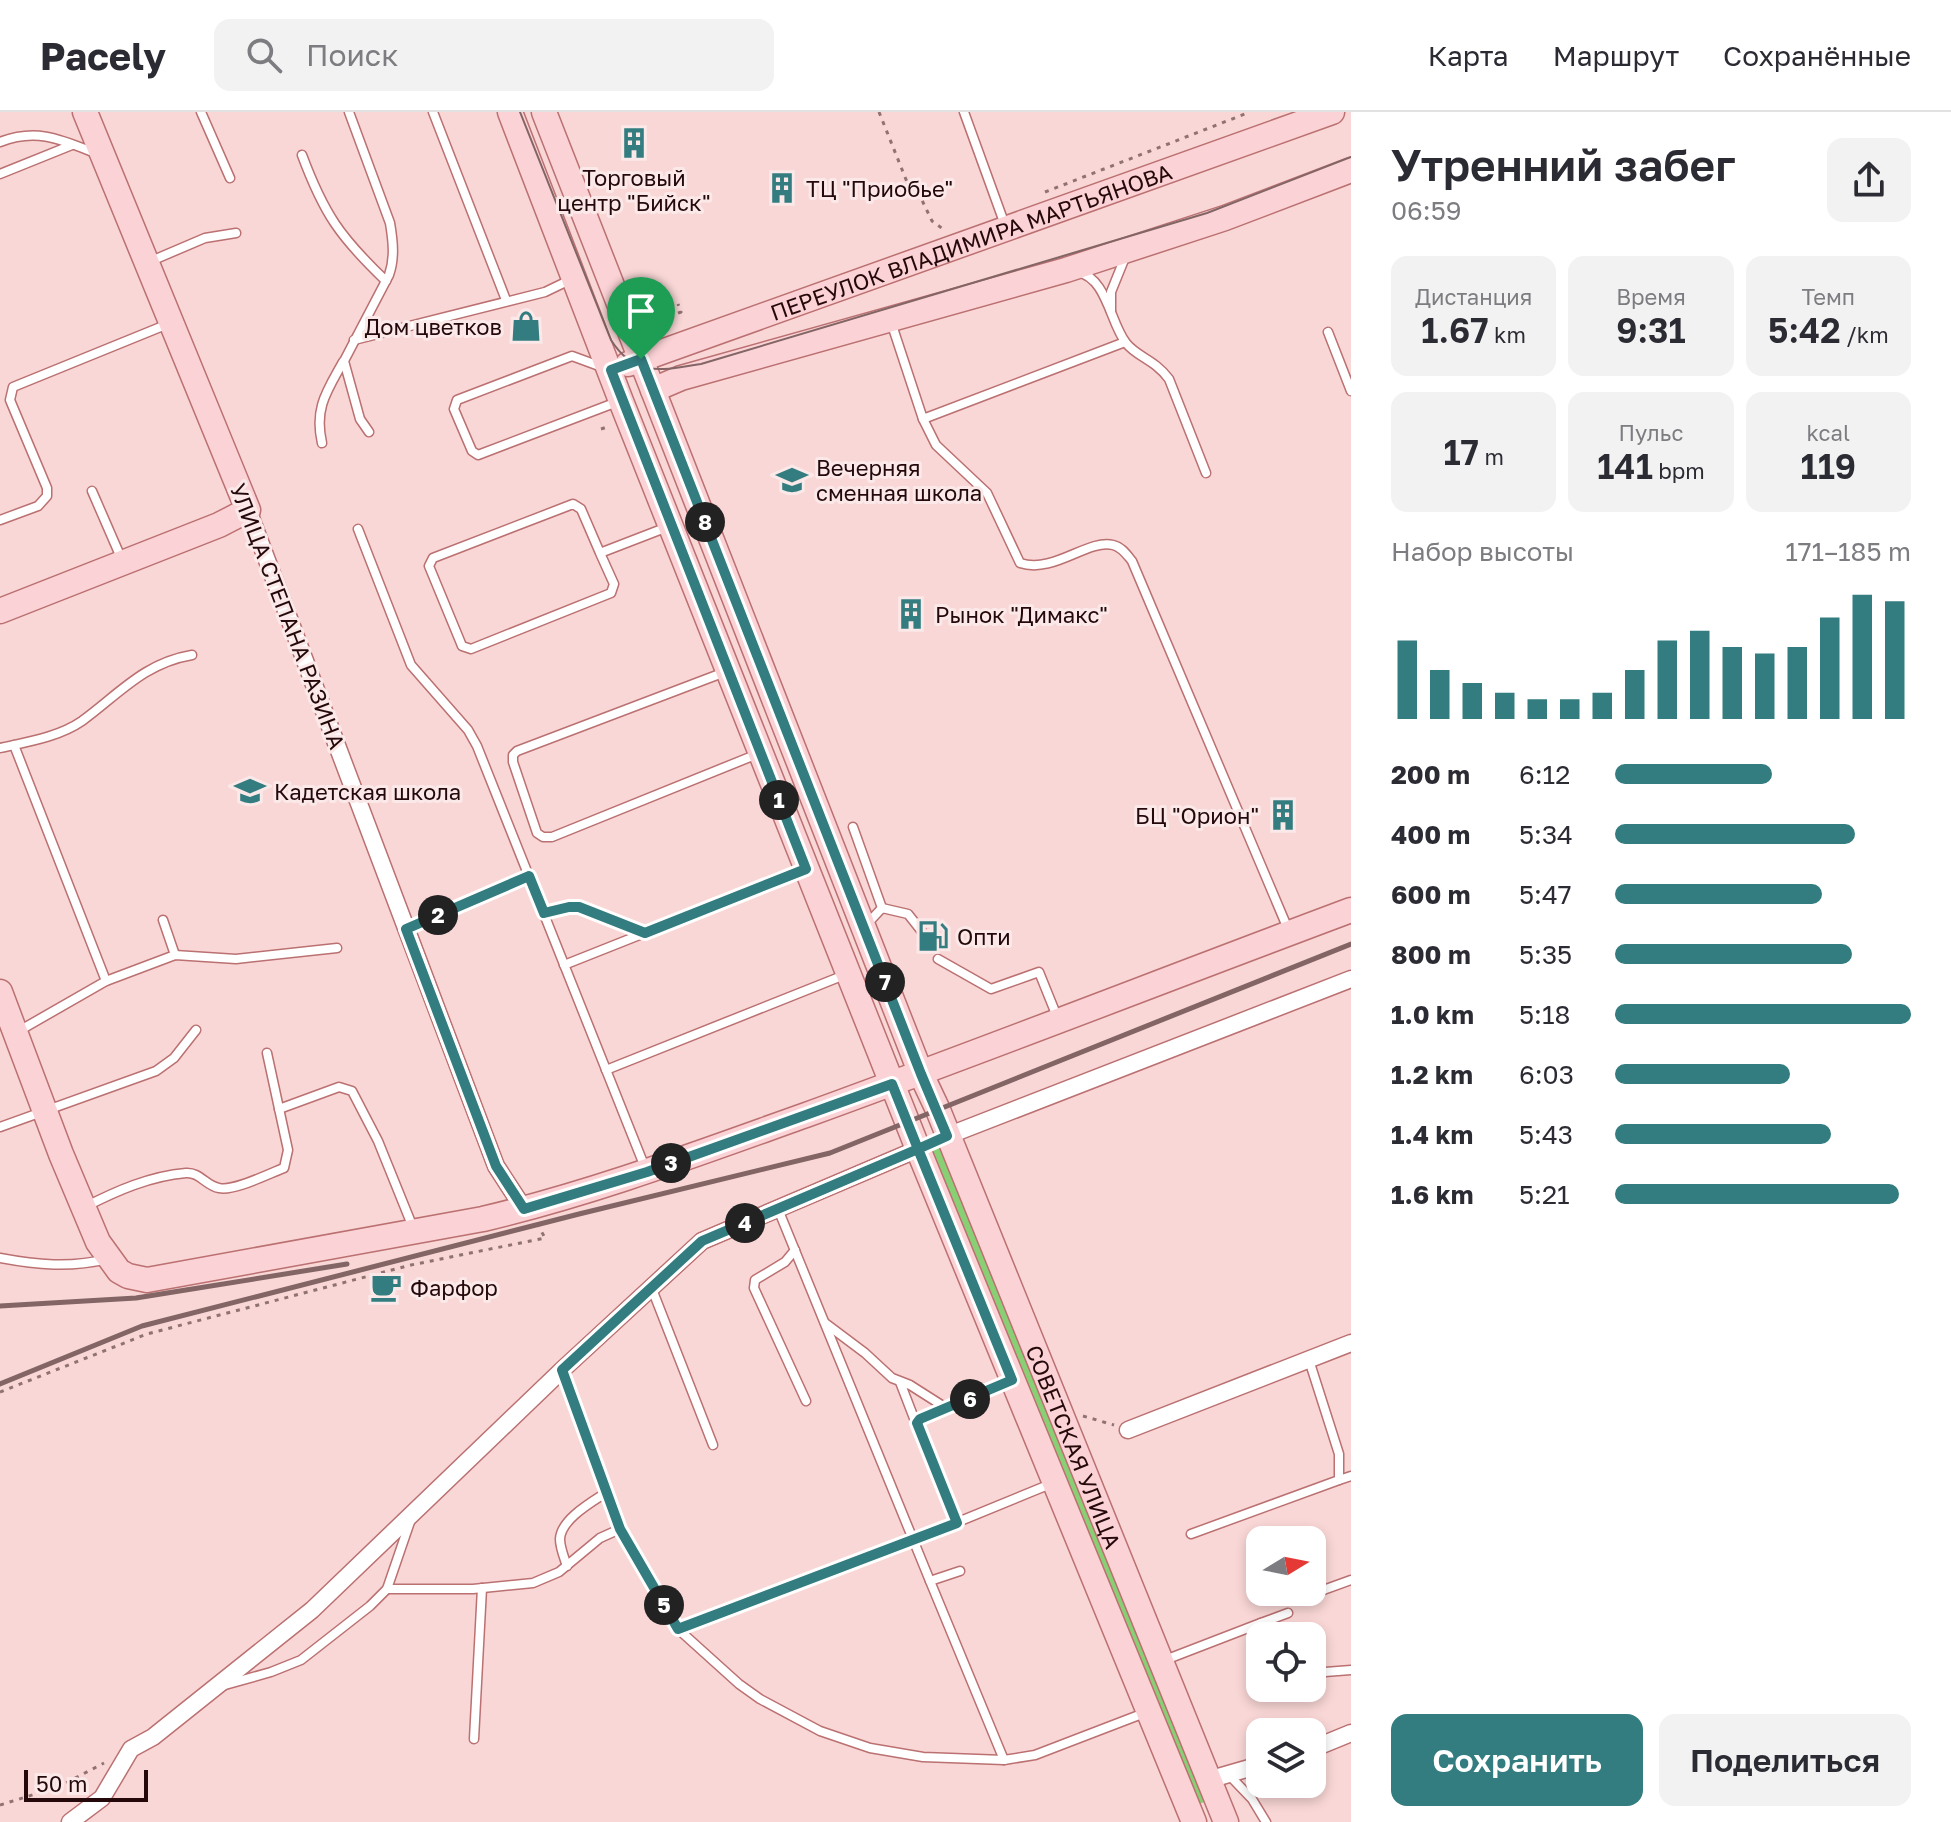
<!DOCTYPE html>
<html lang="ru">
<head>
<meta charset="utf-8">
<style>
	:root { --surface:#fff; --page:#f2f2f3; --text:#2b2b33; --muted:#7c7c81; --line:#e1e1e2; --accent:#337c7f }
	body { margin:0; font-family:"Golos Text",sans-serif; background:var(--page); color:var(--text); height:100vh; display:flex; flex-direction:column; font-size:30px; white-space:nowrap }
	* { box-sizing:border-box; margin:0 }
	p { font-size:26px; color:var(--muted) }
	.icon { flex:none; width:44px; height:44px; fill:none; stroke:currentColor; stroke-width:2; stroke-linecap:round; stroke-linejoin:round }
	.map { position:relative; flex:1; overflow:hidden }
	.panel { display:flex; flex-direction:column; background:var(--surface); width:600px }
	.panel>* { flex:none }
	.needle { width:52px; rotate:80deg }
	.buttons { position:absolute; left:1246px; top:1414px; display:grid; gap:16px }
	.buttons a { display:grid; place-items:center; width:80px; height:80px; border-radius:16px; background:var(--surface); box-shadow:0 4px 12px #0003; font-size:40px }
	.scale { position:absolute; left:24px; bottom:20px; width:124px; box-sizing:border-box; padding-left:8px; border:4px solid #24080a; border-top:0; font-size:22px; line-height:28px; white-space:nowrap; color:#24080a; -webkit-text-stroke:6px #fae9e8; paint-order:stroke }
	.pin { position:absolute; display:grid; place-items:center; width:68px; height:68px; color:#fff; margin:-82px -34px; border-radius:50% 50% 50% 0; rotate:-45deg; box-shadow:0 0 8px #0007 }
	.pin .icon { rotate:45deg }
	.km { position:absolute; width:40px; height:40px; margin:-20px; border-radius:50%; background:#222; color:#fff; font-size:22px; line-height:40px; text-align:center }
	.round { display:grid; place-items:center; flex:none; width:84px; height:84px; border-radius:16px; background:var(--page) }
	.summary { display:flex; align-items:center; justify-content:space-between; height:136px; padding:0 40px }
	h1 { font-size:44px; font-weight:600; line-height:60px }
	.figures { display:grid; grid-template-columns:repeat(3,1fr); gap:12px; height:136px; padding:8px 40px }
	.figures div { display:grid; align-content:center; border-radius:16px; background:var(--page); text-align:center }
	.figures b { font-size:34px; font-weight:600 }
	.figures small { font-size:22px; font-weight:400 }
	.figures p { font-size:22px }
	.chart { height:224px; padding:16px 40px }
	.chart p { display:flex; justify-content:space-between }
	.chart svg { width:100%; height:144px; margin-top:8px; stroke:var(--accent); stroke-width:6 }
	.action { display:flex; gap:16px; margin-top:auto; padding:16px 40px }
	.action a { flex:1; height:92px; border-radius:16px; background:var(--accent); color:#fff; font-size:32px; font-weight:600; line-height:92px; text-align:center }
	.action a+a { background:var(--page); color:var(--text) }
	ul { padding:0 40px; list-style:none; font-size:26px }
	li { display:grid; grid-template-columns:128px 96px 1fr; align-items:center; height:60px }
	li i { height:20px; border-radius:10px; background:var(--accent) }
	header { display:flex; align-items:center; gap:48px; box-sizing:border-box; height:112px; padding:0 40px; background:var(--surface); border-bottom:2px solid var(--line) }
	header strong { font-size:38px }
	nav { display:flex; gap:44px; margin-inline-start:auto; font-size:28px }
	.search { width:560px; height:72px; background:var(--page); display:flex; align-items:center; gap:20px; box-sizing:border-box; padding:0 28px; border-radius:16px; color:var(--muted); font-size:30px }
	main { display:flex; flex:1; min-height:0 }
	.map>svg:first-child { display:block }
	.green { fill:#89d074 }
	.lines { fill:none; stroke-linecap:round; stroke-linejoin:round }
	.lane-casing { stroke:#bb7071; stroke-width:11 }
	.street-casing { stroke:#bb7071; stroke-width:19 }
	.secondary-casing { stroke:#bb7071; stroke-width:27 }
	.path { stroke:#917272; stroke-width:3; stroke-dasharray:4 6; stroke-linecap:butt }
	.lane { stroke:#fff; stroke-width:8 }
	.street { stroke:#fff; stroke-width:16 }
	.secondary { stroke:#fbd2d5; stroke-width:24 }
	.tram { stroke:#836565; stroke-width:2 }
	.rail { stroke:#836565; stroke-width:5 }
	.route-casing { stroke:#fff; stroke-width:16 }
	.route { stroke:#337c7f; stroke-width:10 }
	.labels { text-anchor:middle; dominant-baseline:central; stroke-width:6; stroke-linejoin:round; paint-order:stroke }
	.poi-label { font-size:22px; fill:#24080a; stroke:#fae9e8; text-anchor:start }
	.street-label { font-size:22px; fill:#24080a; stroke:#fae9e8 }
</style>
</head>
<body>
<header>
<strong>Pacely</strong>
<div class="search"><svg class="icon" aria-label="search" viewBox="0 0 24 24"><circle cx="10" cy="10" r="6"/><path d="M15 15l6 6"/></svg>Поиск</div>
<nav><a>Карта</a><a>Маршрут</a><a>Сохранённые</a></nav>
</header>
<main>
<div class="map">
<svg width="1351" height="1710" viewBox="0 0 1351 1710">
	<rect width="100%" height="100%" fill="#f9d7d6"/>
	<polygon class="green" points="937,1036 942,1036 1207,1689 1199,1692 932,1039"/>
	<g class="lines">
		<defs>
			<g id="lane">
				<polyline points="201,0 230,66"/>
				<path d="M349,0L390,111C393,129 395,146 389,163L344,249L360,307L369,320"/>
				<polyline points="433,0 506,188"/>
				<polyline points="964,0 1005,113"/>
				<path d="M0,30C36,16 60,27 95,41"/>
				<path d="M302,43C324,102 340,125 386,169"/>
				<polyline points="0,62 72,33"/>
				<polyline points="151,149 205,126 236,121"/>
				<path d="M1077,160C1107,165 1110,211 1126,231C1137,245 1154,247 1169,267L1206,361"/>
				<polyline points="1111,198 1111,180 1126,143"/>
				<polyline points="891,210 923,307 1125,230"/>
				<polyline points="1328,220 1351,279"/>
				<polyline points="354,228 545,180 572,167"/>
				<polyline points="602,255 572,244 457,288 454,297 472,339 478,343 617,290"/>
				<path d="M923,307L936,333L987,381L1020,451C1054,462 1087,427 1113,433C1122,435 1127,443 1132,449L1288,817"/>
				<path d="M322,331C314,296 327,279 343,250"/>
				<polyline points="92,379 122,448"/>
				<polyline points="0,408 38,394 47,384 47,376 10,288 13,275 168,212"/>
				<polyline points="358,417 411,553 468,618 477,634 646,1058"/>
				<polyline points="600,441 614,472 611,481 471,537 462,534 460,529 429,454 433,446 573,392 581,397 600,441 670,414"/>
				<polyline points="725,560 517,639 513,643 513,650 537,721 543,725 552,725 760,641"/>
				<polyline points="14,633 106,869"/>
				<path d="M0,636C27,630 59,625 82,609C119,582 144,551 192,543"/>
				<polyline points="853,715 882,796"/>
				<polyline points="544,801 569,795 579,795 645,820"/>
				<polyline points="163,808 175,843"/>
				<polyline points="867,812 882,796 908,802 927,826"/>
				<polyline points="406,817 529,764"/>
				<polyline points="938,847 991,877 1039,860 1058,907"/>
				<polyline points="564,853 806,757"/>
				<polyline points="17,920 106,869 175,843 236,847 337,836"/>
				<polyline points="606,958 847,862"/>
				<polyline points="279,997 339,975 352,979 378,1029 414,1118"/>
				<polyline points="0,1015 156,959 174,946 196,918"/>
				<path d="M85,1095C116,1079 150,1064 186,1061C200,1060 206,1074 219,1076C233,1080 270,1061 284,1056L288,1038L267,941"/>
				<polyline points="778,1097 930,1469"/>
				<polyline points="795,1138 785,1150 755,1168 754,1176 806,1289"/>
				<path d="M0,1146C37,1153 70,1156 108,1147"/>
				<polyline points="652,1177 713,1333"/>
				<polyline points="825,1211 865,1241 892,1266 910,1273 943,1294 961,1292 1011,1269"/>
				<polyline points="562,1259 620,1417 678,1517 739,1572 760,1587 820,1619 870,1636 923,1645 1004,1648"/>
				<polyline points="900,1270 917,1314"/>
				<polyline points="948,1296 920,1307 918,1317 957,1411"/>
				<polyline points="1339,1368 1351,1364"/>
				<polyline points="1191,1422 1339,1368 1339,1342 1309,1248"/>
				<path d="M567,1454C564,1445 560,1436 560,1427C561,1407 592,1390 607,1380"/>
				<polyline points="960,1459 930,1469 1004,1648 1035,1643 1147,1600"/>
				<polyline points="387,1477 473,1477 533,1471 559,1460 600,1426 620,1417"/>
				<polyline points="1304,1485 1351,1468"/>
				<polyline points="1261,1511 1288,1501"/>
				<polyline points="678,1517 914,1428 1053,1371"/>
				<polyline points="1165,1548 1261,1511 1266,1524"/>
				<polyline points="1312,1561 1351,1558"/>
				<polyline points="225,1573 271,1560 301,1548 370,1494 387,1477 411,1407"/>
				<polyline points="1290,1576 1293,1582"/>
				<polyline points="474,1627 482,1476"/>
				<polyline points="1229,1663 1252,1687 1266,1710"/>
			</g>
			<g id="street">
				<polyline points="248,398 496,1054 524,1097"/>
				<polyline points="947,1024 1351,867"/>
				<polyline points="1128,1318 1351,1231"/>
				<polyline points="1312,1637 1351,1621"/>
				<polyline points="1208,1668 1260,1653"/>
				<polyline points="70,1710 102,1686 131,1637 153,1625 312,1498 562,1258 702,1129 918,1037"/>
			</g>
			<g id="secondary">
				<polyline points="510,0 621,289 918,1037 1194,1710"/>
				<path id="s1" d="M544,0L921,962L938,998L1226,1710"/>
				<path id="s2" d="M628,252L1332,0"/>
				<polyline points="653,278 681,266 1066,158 1225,106 1351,58"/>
				<polyline points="0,499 219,413 248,398 85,0"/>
				<path d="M0,880L61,1042L98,1130L119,1159L128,1164L147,1168L483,1107C593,1081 699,1041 806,1003C988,937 1169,866 1351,798"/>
			</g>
		</defs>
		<use href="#lane" class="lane-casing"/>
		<use href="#street" class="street-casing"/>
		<use href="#secondary" class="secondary-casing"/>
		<g class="path">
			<polyline points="879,0 907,70 919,82 932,109 943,117"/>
			<polyline points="1045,80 1250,0"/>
			<polyline points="650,212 681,200 678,192"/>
			<polyline points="601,317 610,314"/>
			<polyline points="0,1280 147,1222 411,1153 545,1126 539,1115"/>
			<polyline points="1083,1304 1114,1313"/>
			<polyline points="0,1693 58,1675 104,1651"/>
		</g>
		<use href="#lane" class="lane"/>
		<use href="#street" class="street"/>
		<use href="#secondary" class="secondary"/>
		<path class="tram" d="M520,0L611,228C635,266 663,258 701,252L1207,101L1351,45"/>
		<g class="rail">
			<polyline points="0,1194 136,1186 347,1152"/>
			<polyline points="0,1272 142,1214 579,1102 830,1041 1351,832"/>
		</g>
	</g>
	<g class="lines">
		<defs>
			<polyline id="route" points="641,247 611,258 806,757 645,821 579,795 569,795 544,801 529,764 406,817 496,1054 524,1097 647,1060 892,972 918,1037 702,1129 562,1258 620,1417 678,1517 957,1411 917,1311 920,1307 1012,1268 918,1037 947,1024 921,962 641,247"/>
		</defs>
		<use href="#route" class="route-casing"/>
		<use href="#route" class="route"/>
	</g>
	<defs>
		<symbol id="building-bare" viewBox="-9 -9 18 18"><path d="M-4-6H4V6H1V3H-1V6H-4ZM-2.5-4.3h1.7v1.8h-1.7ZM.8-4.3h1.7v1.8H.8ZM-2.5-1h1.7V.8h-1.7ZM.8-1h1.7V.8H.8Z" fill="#337c7f" stroke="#fae9e8" stroke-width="2.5" paint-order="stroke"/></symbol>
		<symbol id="shop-bare" viewBox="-9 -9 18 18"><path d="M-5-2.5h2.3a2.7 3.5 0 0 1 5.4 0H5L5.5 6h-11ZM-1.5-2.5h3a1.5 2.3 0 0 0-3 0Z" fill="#337c7f" stroke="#fae9e8" stroke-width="2.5" paint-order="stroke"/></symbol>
		<symbol id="school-bare" viewBox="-9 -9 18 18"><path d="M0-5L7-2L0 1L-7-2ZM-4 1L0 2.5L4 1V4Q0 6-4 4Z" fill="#337c7f" stroke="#fae9e8" stroke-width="2.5" paint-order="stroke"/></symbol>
		<symbol id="fuel-bare" viewBox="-9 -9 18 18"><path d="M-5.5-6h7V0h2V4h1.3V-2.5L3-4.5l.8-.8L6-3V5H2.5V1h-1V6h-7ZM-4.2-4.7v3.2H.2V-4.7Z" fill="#337c7f" stroke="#fae9e8" stroke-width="2.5" paint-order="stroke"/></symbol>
		<symbol id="cafe-bare" viewBox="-9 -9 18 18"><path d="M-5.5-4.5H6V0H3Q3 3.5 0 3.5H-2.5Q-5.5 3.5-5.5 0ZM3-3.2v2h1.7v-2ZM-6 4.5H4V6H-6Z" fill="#337c7f" stroke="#fae9e8" stroke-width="2.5" paint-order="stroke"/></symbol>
	</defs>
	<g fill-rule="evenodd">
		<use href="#building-bare" x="612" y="9" width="44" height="44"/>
		<use href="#building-bare" x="760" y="54" width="44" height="44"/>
		<use href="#shop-bare" x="504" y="192" width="44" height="44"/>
		<use href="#school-bare" x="770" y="346" width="44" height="44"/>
		<use href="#building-bare" x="889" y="480" width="44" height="44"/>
		<use href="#school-bare" x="228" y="657" width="44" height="44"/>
		<use href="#building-bare" x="1261" y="681" width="44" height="44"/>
		<use href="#fuel-bare" x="911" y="802" width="44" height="44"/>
		<use href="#cafe-bare" x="364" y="1153" width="44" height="44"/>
	</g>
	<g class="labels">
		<g class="poi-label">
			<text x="634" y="65" text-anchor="middle">Торговый<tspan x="634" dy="25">центр "Бийск"</tspan></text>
			<text x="806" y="76">ТЦ "Приобье"</text>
			<text x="502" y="214" text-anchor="end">Дом цветков</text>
			<text x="816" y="355">Вечерняя<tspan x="816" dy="25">сменная школа</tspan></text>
			<text x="935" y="502">Рынок "Димакс"</text>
			<text x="274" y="679">Кадетская школа</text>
			<text x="1259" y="703" text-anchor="end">БЦ "Орион"</text>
			<text x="957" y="824">Опти</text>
			<text x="410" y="1175">Фарфор</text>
		</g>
		<g class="street-label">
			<text stroke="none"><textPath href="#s2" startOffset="364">ПЕРЕУЛОК ВЛАДИМИРА МАРТЬЯНОВА</textPath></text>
			<text transform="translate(288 504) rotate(69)">УЛИЦА СТЕПАНА РАЗИНА</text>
			<text stroke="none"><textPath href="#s1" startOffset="1436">СОВЕТСКАЯ УЛИЦА</textPath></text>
		</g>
	</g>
</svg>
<div class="buttons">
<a><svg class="needle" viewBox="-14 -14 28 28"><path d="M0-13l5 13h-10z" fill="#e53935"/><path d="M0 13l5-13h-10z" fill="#7c7c81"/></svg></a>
<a><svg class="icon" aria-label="locate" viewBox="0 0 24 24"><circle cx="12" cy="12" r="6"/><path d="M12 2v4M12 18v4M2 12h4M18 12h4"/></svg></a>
<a><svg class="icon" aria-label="layers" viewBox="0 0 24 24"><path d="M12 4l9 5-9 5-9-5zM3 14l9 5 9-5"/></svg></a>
</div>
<div class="scale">50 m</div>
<div class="pin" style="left:641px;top:247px;background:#1e9e55"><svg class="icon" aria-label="arrive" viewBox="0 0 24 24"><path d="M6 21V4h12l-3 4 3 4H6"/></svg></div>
<b class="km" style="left:779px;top:688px">1</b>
<b class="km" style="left:438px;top:803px">2</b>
<b class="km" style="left:671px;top:1051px">3</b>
<b class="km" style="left:745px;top:1111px">4</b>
<b class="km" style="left:664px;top:1493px">5</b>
<b class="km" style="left:970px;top:1287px">6</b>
<b class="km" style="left:885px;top:870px">7</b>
<b class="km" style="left:705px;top:410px">8</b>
</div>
<section class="panel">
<div class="summary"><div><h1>Утренний забег</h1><p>06:59</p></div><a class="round"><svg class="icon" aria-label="share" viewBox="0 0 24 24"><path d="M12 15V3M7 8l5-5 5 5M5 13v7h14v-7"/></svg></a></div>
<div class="figures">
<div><p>Дистанция</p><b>1.67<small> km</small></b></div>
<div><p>Время</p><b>9:31</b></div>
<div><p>Темп</p><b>5:42<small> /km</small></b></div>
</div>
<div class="figures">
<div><b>17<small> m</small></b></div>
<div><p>Пульс</p><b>141<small> bpm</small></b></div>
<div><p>kcal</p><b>119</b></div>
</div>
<div class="chart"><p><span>Набор высоты</span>171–185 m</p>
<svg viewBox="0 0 160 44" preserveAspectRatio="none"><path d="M5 44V20M15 44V29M25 44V33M35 44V36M45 44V38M55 44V38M65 44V36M75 44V29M85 44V20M95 44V17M105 44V22M115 44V24M125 44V22M135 44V13M145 44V6M155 44V8"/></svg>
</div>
<ul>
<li><b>200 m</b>6:12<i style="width:53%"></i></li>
<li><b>400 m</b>5:34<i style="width:81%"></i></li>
<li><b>600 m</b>5:47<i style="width:70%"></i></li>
<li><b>800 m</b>5:35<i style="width:80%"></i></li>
<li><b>1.0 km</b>5:18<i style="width:100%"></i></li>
<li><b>1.2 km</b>6:03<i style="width:59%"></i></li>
<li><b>1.4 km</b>5:43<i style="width:73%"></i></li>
<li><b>1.6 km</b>5:21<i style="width:96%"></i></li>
</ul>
<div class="action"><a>Сохранить</a><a>Поделиться</a></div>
</section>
</main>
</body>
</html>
